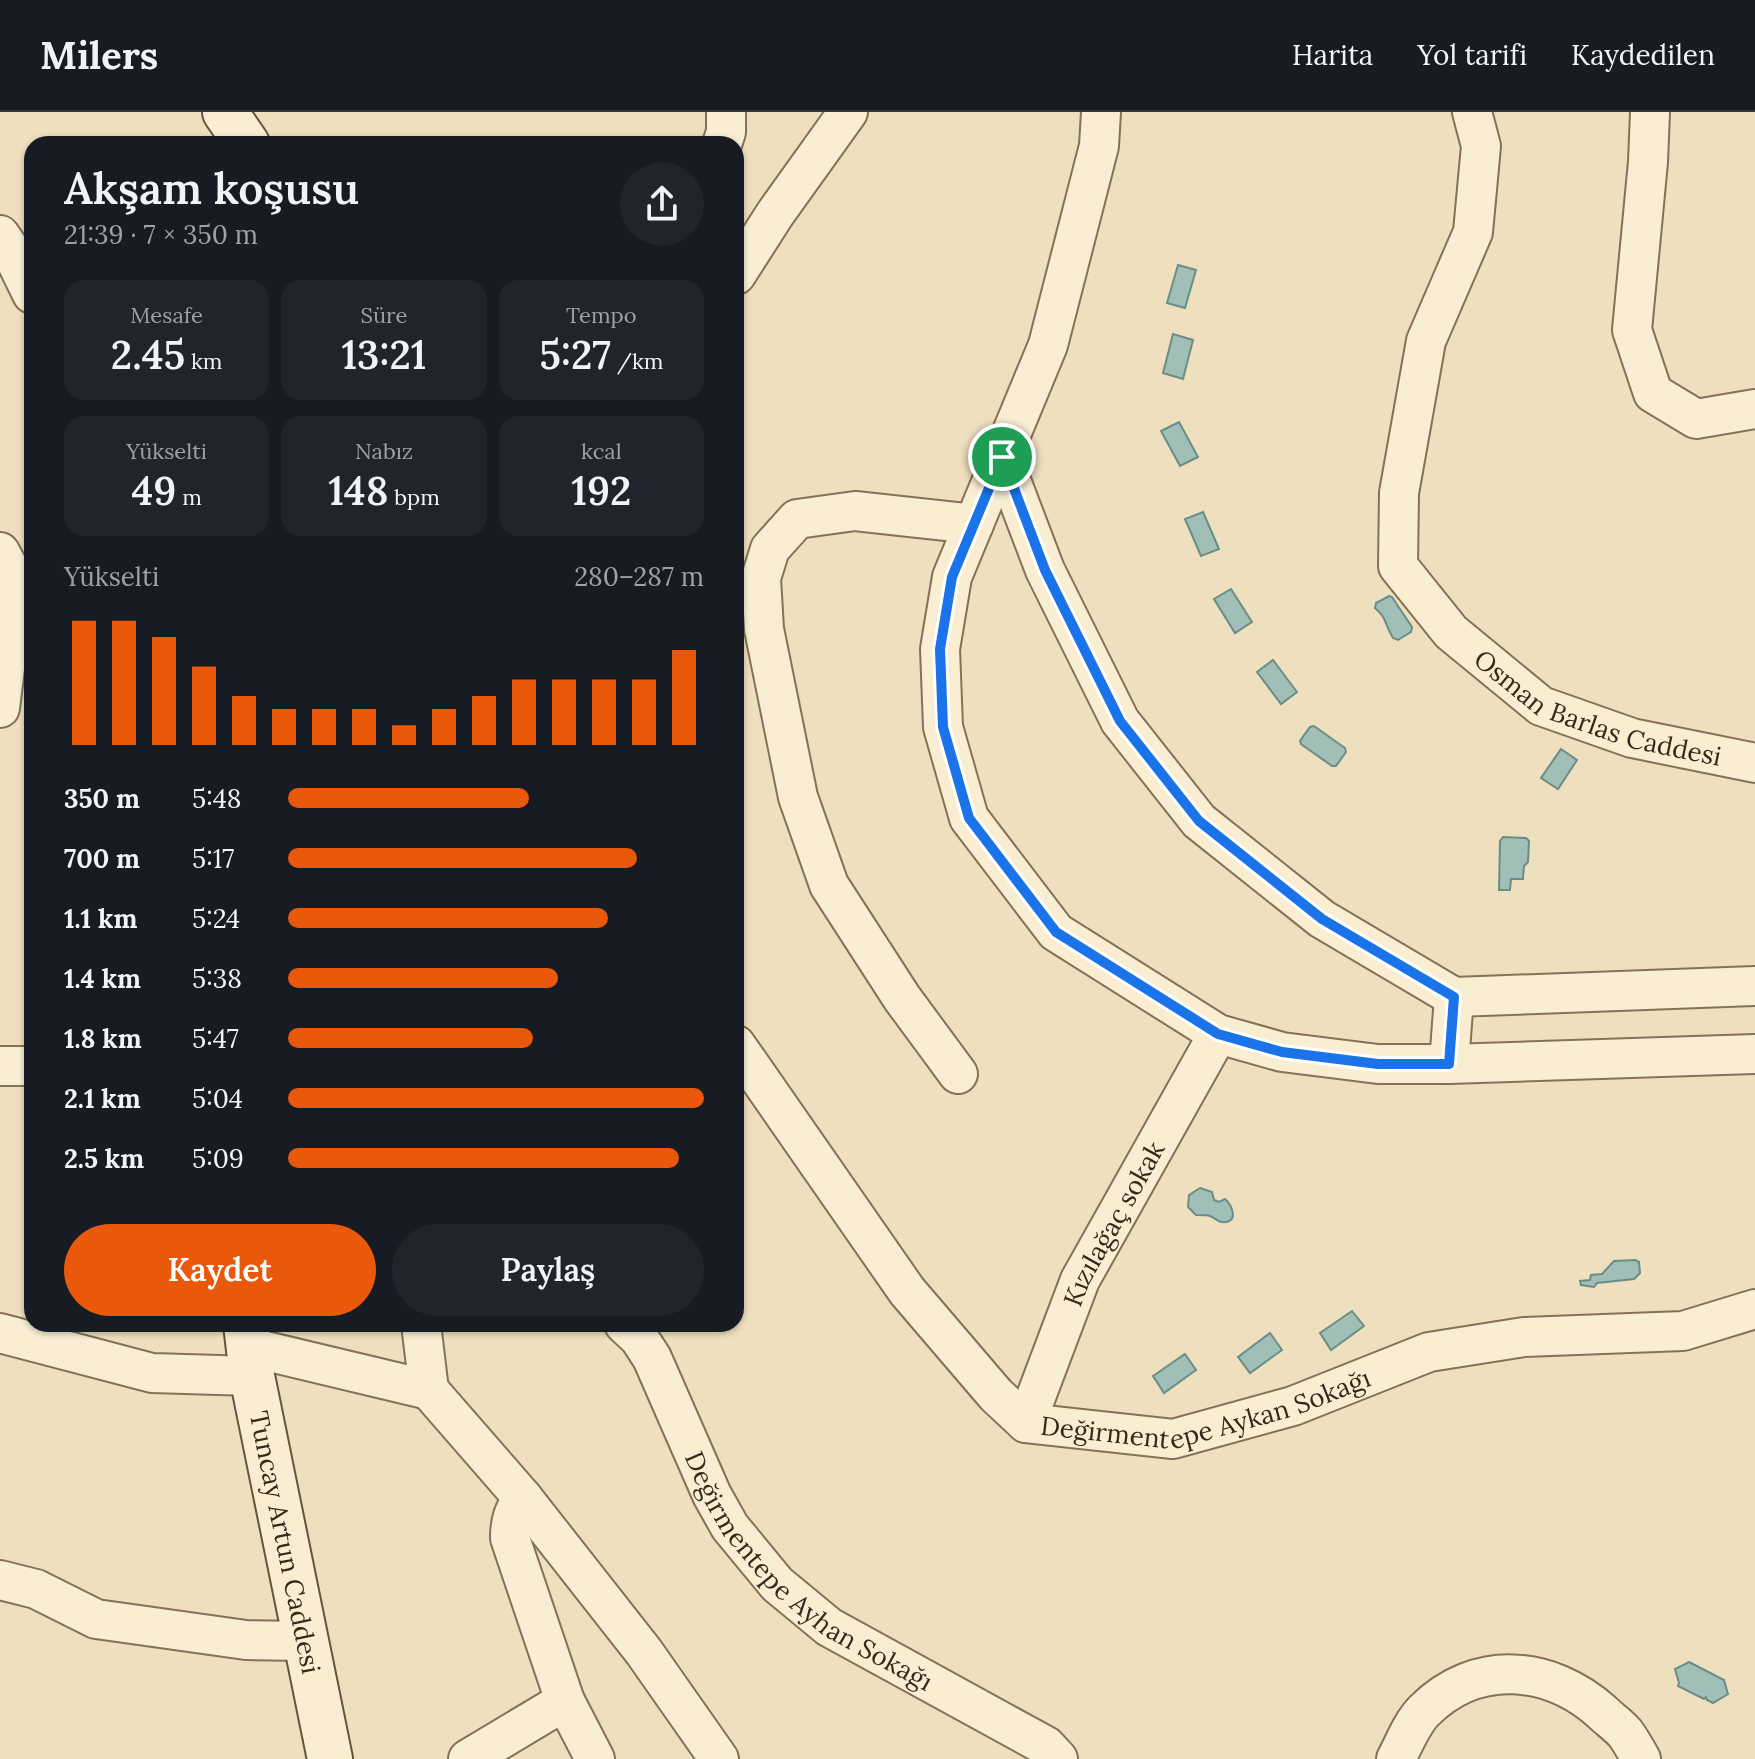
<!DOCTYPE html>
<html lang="tr">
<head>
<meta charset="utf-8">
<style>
	:root { --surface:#171b24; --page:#20242c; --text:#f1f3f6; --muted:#9ea1a6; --line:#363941; --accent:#ea580c }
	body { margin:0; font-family:Lora,serif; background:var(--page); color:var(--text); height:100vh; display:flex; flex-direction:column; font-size:30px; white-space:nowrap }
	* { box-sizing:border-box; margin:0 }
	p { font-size:26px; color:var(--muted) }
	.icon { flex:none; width:44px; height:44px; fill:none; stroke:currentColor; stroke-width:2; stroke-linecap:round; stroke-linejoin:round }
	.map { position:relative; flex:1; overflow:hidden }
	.drawer { position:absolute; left:24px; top:24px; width:720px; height:1196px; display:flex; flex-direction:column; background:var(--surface); border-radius:24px; box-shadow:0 2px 6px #0004 }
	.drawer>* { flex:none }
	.pin { position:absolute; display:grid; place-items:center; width:68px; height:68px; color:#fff; margin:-34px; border:4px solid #fff; border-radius:50%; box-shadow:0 2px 8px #0007 }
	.round { display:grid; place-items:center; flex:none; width:84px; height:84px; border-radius:42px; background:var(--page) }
	.summary { display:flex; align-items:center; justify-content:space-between; height:136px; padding:0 40px }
	h1 { font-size:44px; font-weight:600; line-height:60px }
	.stats { display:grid; grid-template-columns:repeat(3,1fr); gap:12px; height:136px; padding:8px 40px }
	.stats div { display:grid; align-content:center; border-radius:20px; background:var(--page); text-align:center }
	.stats b { font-size:40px; font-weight:600 }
	.stats small { font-size:22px; font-weight:400 }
	.stats p { font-size:22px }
	.chart { height:224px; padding:16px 40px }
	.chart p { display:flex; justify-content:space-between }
	.chart svg { width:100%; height:144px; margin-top:8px; stroke:var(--accent); stroke-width:6 }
	.cta { display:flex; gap:16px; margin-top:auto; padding:16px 40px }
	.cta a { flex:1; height:92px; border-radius:48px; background:var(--accent); color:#fff; font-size:32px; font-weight:600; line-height:92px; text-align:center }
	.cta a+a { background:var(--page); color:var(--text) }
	ul { padding:0 40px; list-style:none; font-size:26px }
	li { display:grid; grid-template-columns:128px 96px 1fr; align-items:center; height:60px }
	li i { height:20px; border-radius:10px; background:var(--accent) }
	header { display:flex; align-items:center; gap:48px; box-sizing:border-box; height:112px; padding:0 40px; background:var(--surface); border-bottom:2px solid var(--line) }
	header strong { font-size:38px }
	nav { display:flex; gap:44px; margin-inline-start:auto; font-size:28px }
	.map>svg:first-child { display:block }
	.water { fill:#a2bfb7; stroke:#6a8d85; stroke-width:2 }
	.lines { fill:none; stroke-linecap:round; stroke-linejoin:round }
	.street-casing { stroke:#867157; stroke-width:42 }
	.secondary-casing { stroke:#68523b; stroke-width:48 }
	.street { stroke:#f9eed2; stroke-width:38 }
	.secondary { stroke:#f9eed2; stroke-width:44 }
	.route-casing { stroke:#fff; stroke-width:16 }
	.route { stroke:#1a73e8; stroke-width:10 }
	.labels { text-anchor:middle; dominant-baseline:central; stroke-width:8; stroke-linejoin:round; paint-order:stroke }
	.street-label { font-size:26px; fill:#35291c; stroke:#f5eace }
</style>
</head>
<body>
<header>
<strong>Milers</strong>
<nav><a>Harita</a><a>Yol tarifi</a><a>Kaydedilen</a></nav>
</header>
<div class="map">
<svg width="1755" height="1647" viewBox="0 0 1755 1647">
	<rect width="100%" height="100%" fill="#eee0bf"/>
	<g class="water">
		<polygon points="1178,153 1196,158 1185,196 1167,191"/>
		<polygon points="1173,222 1193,228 1183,267 1163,261"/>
		<polygon points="1179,310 1198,345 1180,354 1161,319"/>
		<polygon points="1203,400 1219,437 1201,444 1185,407"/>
		<polygon points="1231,477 1252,510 1235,521 1214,487"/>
		<path d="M1389,484L1392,485L1412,515L1411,520L1398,528L1393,526C1384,512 1388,507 1375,496L1376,491Z"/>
		<polygon points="1273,548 1297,580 1281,592 1257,560"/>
		<polygon points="1314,614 1345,636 1346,640 1336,654 1332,654 1301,632 1300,629 1310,615"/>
		<polygon points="1561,637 1577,648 1558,677 1541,666"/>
		<polygon points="1503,725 1526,726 1529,729 1528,750 1524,754 1523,767 1511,767 1510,778 1499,778 1500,729"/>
		<path d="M1200,1076L1212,1080L1214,1088L1219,1090L1225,1087C1233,1093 1239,1112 1222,1110C1218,1110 1214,1105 1210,1104C1208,1103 1198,1103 1196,1103L1188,1095L1189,1083Z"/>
		<polygon points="1635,1148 1639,1150 1640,1161 1634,1167 1597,1171 1594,1175 1581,1173 1580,1169 1590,1168 1591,1163 1602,1162 1614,1149"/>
		<polygon points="1352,1199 1364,1214 1331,1238 1320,1221"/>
		<polygon points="1270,1221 1282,1238 1250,1261 1238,1245"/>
		<polygon points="1185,1242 1196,1258 1164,1281 1153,1264"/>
		<polygon points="1689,1550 1724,1568 1728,1582 1713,1591 1707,1588 1706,1585 1704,1587 1678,1574 1679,1571 1675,1557"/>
	</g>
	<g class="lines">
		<defs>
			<g id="street">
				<polyline points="1101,0 1099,34 1048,233 952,465 940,537 943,615 969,706 1056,820 1218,922 1282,940 1378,952 1449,952 1454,885"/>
				<path id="s1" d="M1472,0L1481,34L1473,120L1426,229L1399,381L1398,454L1451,520L1541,594L1632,626L1755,651"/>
				<polyline points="1650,0 1648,50 1632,218 1653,281 1696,307 1755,297"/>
				<polyline points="722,32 726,20 726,0"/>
				<polyline points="0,123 11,139 32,182"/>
				<polyline points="736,163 775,102 848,0"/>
				<polyline points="1002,345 1045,458 1120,609 1199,709 1322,807 1454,885 1755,874"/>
				<polyline points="0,440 16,469 0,596"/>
				<path id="s2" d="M736,933L907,1179L996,1283L1026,1311L1173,1327L1293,1294L1429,1240L1524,1225L1683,1219L1755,1197"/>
				<polyline points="1449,952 1755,942"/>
				<polyline points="0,954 32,954"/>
				<polyline points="958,962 902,886 829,773 798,685 764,517 761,466 770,437 797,407 855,399 974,412"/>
				<polyline points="421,1212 429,1278"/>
				<path id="s3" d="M624,1212L639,1226L652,1246L712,1383L730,1415L777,1472L829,1515L1046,1634L1058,1647"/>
				<polyline points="0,1221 152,1261 252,1264"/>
				<polyline points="249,1235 429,1278 523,1386 644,1540 719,1647"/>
				<path id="s4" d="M1026,1311L1080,1168L1218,922"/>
				<polyline points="0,1468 36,1477 96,1507 246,1528 306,1529"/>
				<polyline points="565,1589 595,1647"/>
				<path d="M468,1647L565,1589L510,1426C510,1410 513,1399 523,1386"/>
				<path d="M1396,1647C1404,1632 1412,1611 1424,1599C1476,1547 1549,1553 1602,1600C1609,1607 1618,1613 1625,1621C1631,1629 1636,1638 1641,1647"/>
			</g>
			<g id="secondary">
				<polyline points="225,0 247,32"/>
				<path id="s5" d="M246,1212L252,1264L330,1647"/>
			</g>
		</defs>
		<use href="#street" class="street-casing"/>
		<use href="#secondary" class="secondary-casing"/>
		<use href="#street" class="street"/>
		<use href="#secondary" class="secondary"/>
	</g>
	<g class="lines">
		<defs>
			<polygon id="route" points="1002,345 1045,458 1120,609 1199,709 1322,807 1454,885 1449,952 1378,952 1282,940 1218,922 1056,820 969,706 943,615 940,537 952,465"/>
		</defs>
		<use href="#route" class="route-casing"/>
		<use href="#route" class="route"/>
	</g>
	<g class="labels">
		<g class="street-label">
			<text stroke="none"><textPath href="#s1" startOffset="722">Osman Barlas Caddesi</textPath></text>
			<text stroke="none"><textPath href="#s4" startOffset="218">Kızılağaç sokak</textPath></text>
			<text stroke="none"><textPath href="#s2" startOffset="662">Değirmentepe Aykan Sokağı</textPath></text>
			<text stroke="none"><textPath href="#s5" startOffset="222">Tuncay Artun Caddesi</textPath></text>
			<text stroke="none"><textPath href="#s3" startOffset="318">Değirmentepe Ayhan Sokağı</textPath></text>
		</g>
	</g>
</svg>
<div class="pin" style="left:1002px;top:345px;background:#1e9e55"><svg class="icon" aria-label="arrive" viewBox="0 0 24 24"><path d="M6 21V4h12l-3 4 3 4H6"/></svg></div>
<section class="drawer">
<div class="summary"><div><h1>Akşam koşusu</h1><p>21:39 · 7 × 350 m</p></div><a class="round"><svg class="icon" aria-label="share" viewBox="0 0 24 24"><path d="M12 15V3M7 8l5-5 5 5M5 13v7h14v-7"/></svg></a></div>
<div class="stats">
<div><p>Mesafe</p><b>2.45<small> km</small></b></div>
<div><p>Süre</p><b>13:21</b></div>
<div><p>Tempo</p><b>5:27<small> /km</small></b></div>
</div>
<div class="stats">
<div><p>Yükselti</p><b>49<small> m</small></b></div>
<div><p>Nabız</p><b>148<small> bpm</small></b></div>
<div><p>kcal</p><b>192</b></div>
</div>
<div class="chart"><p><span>Yükselti</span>280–287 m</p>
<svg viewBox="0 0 160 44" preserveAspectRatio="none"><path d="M5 44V6M15 44V6M25 44V11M35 44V20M45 44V29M55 44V33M65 44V33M75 44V33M85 44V38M95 44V33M105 44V29M115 44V24M125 44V24M135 44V24M145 44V24M155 44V15"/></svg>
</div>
<ul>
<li><b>350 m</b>5:48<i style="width:58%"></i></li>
<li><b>700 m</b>5:17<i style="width:84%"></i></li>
<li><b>1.1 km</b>5:24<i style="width:77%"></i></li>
<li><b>1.4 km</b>5:38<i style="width:65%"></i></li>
<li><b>1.8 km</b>5:47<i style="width:59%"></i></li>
<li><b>2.1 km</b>5:04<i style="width:100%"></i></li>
<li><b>2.5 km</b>5:09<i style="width:94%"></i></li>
</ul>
<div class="cta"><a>Kaydet</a><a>Paylaş</a></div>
</section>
</div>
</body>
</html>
